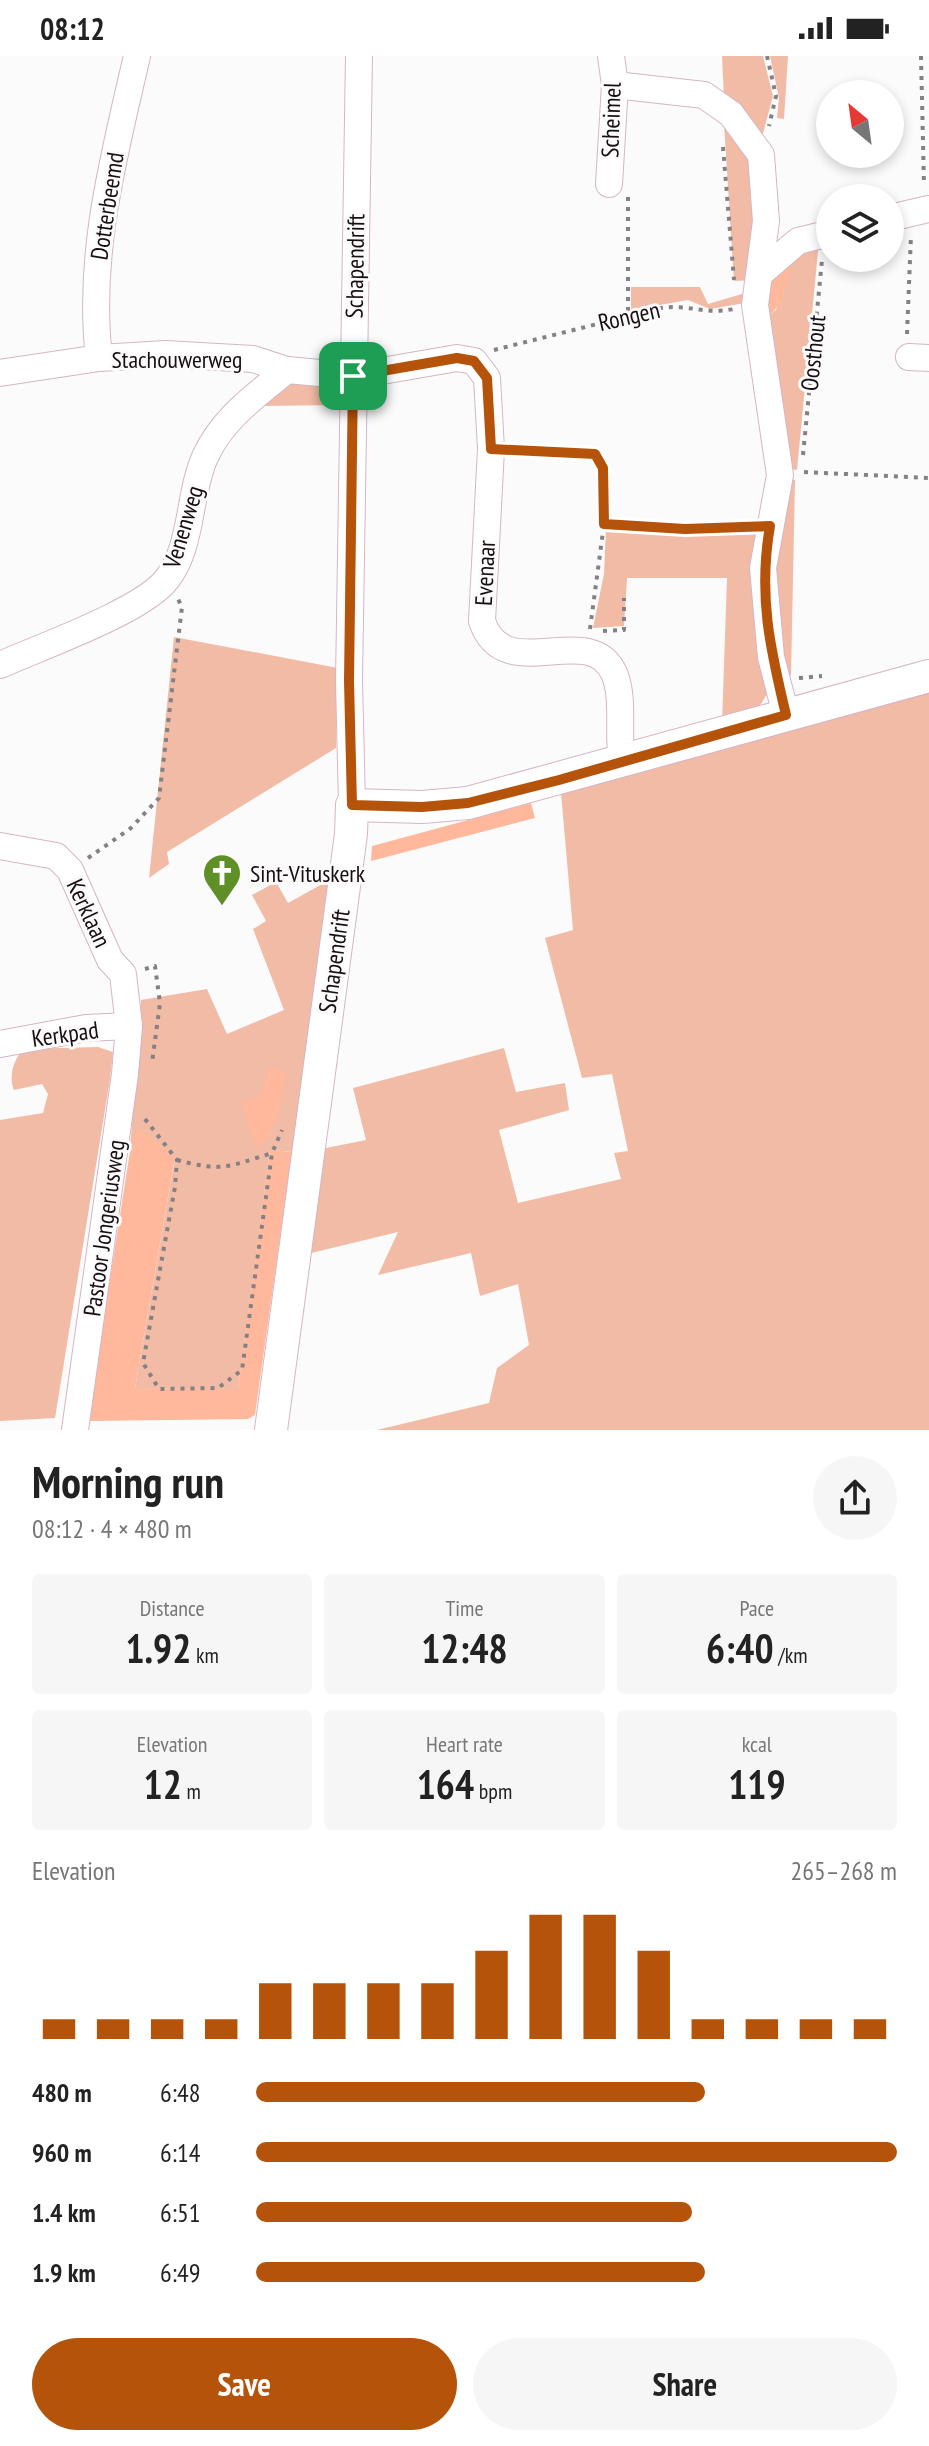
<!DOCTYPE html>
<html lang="en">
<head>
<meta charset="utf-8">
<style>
	:root { --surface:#fff; --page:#f6f6f6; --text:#222; --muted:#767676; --accent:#b45309 }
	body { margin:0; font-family:"PT Sans Narrow",sans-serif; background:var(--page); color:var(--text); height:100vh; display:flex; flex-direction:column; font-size:30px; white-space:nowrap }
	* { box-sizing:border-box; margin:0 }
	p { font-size:26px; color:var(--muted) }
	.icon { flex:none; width:44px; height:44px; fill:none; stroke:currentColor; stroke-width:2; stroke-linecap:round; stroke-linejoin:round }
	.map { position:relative; height:1374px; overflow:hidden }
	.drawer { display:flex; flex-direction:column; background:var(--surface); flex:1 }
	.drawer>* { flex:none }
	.needle { width:52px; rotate:331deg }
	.tools { position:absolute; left:816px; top:24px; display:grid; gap:16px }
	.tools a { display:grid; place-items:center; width:88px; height:88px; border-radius:50%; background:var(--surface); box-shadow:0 4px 12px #0003; font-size:40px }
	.pin { position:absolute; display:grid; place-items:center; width:68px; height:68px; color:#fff; margin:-34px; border-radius:16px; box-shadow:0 4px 12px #0006 }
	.round { display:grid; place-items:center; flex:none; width:84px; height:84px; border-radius:42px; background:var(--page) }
	.head { display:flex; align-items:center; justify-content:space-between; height:136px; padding:0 32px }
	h1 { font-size:44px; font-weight:700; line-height:60px }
	.figures { display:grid; grid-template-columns:repeat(3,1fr); gap:12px; height:136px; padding:8px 32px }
	.figures div { display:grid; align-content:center; border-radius:8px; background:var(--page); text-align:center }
	.figures b { font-size:40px; font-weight:700 }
	.figures small { font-size:22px; font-weight:400 }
	.figures p { font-size:22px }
	.chart { height:224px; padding:16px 32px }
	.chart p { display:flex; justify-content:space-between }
	.chart svg { width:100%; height:144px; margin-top:8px; stroke:var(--accent); stroke-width:6 }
	.action { display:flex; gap:16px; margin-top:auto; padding:16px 32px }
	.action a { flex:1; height:92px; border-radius:48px; background:var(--accent); color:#fff; font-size:32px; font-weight:700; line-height:92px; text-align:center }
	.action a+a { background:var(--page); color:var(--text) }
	ul { padding:0 32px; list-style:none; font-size:26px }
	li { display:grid; grid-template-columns:128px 96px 1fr; align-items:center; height:60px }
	li i { height:20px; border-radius:10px; background:var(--accent) }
	.status { display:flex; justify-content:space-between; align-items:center; height:56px; padding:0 40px; background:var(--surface); direction:ltr }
	.status svg { height:22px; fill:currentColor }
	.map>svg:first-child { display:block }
	.green { fill:#f2bba5 }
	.forest { fill:#ffb89b }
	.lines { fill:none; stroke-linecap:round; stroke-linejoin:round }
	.service-casing { stroke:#d4b5c6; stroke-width:14 }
	.minor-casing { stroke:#d4b5c6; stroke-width:28 }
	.tertiary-casing { stroke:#d4b5c6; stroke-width:34 }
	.path { stroke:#858083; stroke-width:4; stroke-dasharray:4 6; stroke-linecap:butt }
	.service { stroke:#fff; stroke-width:12 }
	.minor { stroke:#fff; stroke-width:26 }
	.tertiary { stroke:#fff; stroke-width:32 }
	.route-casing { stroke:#fff; stroke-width:16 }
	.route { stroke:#b45309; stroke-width:10 }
	.labels { text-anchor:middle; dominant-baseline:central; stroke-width:6; stroke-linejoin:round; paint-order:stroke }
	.street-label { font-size:24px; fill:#180d13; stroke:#fbfbfb }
	.poi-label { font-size:24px; fill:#180d13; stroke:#fbfbfb; text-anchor:start }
</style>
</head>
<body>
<div class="status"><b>08:12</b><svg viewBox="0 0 49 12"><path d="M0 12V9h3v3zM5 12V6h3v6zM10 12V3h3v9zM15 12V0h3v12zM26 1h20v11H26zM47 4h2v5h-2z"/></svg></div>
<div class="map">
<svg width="929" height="1374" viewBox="0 0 929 1374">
	<rect width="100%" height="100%" fill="#fbfbfb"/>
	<g class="green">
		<polygon points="722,0 763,0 773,40 761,85 724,43"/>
		<polygon points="770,0 788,0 784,63 777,62 779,42"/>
		<polygon points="724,67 753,105 755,224 734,225"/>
		<polygon points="819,185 797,414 784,412 769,259 776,254 793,199"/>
		<polygon points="631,231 700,231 708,248 752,235 751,246 710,253 688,244 631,254"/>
		<polygon points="284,327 325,328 342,349 257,350"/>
		<polygon points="785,422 795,424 791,619 781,622 770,569"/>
		<polygon points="606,472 679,476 757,472 756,527 772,630 756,656 722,667 727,522 627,522 624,570 593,572 604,518"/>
		<polygon points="174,581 338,612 336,692 167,796 169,808 149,822"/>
		<polygon points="929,633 929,1374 377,1374 489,1347 497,1312 529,1289 518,1228 480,1240 471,1197 378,1219 398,1176 303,1199 316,1094 366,1084 353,1032 504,992 516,1036 565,1027 569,1054 499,1074 518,1147 621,1123 614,1097 628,1095 612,1018 582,1022 545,882 573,874 561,737"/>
		<polygon points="333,822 292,1096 270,1094 238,1334 135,1332 175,1102 130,1095 141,944 207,933 227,978 284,954 253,873 266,865 252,839 276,826 288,847"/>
		<path d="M98,991L113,996L110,1023L55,1362L0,1365V1064L43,1057L48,1038L42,1028L14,1034C8,1022 14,1000 25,993Z"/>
	</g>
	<g class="forest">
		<path d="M793,199C788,219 787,247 769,259C765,226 768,221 793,199Z"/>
		<polygon points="531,747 535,762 371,805 372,790"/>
		<path d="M270,1011L286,1016C281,1043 279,1075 256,1092L241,1046L261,1040Z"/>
		<polygon points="137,1072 175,1101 135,1332 238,1333 270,1094 292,1096 255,1359 248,1363 88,1365 130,1095"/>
	</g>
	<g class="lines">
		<defs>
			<polyline id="service" points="491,393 595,398"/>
			<g id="minor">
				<polyline points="615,29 704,39 731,58 761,99 766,165 755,249 780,419 763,512 771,601 786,659"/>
				<polyline points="609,128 615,29 611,0"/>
				<polyline points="890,162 929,153"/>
				<polyline points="762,216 798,185 830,177"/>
				<polyline points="909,301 929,302"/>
				<path d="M99,302C87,199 114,100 137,0"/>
				<path d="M0,317L99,302L165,298L253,303L287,314L353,320L457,302L474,305L487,322L491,393L482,565C504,632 589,563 614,617C625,642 617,678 622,705"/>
				<path d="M0,609C40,591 143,555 167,523C193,490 188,439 205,401C222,363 255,340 287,314"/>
				<polyline points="352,749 349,625 359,0"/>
				<polyline points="0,790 56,800 70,814 110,904 123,918 129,970 125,1018 75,1374"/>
				<polyline points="0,988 86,972 129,970"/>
			</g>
			<polyline id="tertiary" points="271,1374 351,778 352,749 422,751 468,747 929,620"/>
		</defs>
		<use href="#service" class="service-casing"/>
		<use href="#minor" class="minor-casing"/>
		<use href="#tertiary" class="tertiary-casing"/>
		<g class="path">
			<polyline points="767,0 776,40 769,70"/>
			<polyline points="921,0 924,129"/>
			<polyline points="723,91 734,224"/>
			<polyline points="628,141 628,259"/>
			<polyline points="907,278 911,179"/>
			<path d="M494,294L661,252C688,248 707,259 733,253"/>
			<polyline points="803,399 822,204"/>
			<polyline points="603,411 604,468"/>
			<polyline points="804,416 929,422"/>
			<polyline points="590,573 604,468 685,473 749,470"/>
			<polyline points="603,575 624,574 624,542"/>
			<polyline points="799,622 822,620"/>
			<polyline points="88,802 131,772 159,742 182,551 178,543"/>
			<polyline points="145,913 155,910 160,947 152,1007"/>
			<polyline points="145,1063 177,1104 175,1131 143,1307 159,1333 218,1332 242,1314 272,1097 282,1074"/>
			<path d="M177,1104C222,1116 228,1111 272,1097"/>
		</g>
		<use href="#service" class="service"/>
		<use href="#minor" class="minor"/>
		<use href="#tertiary" class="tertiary"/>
	</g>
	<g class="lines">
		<defs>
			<path id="route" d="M457,302L474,305L487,322L491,393L595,398L603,412L604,468L685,473L770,470C758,539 770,592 786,659L559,724L468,747L422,751L352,749L349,625L353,320Z"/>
		</defs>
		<use href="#route" class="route-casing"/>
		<use href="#route" class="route"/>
	</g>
	<defs>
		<symbol id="church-pin" viewBox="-11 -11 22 30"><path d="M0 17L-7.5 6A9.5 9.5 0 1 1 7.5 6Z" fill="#5f9027" stroke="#fbfbfb"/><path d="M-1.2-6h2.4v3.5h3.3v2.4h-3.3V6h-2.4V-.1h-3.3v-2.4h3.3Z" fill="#fff"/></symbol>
	</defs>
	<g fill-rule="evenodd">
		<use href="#church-pin" x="200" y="795" width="44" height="60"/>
	</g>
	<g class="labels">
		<g class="street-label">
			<text transform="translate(611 64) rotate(-88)">Scheimel</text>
			<text transform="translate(107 150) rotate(-81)">Dotterbeemd</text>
			<text transform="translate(355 210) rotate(-89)">Schapendrift</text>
			<text transform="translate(629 260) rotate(-13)">Rongen</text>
			<text transform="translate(813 297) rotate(-84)">Oosthout</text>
			<text x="177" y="303">Stachouwerweg</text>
			<text transform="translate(183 471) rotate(-73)">Venenweg</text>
			<text transform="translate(485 517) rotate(-87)">Evenaar</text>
			<text transform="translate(89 857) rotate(65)">Kerklaan</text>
			<text transform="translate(334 905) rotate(-82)">Schapendrift</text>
			<text transform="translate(65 978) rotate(-8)">Kerkpad</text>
			<text transform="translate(104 1172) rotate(-82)">Pastoor Jongeriusweg</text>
		</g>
		<g class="poi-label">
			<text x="250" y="817">Sint-Vituskerk</text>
		</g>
	</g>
</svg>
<div class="tools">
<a><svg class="needle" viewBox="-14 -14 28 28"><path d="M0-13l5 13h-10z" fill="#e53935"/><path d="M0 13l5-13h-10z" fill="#767676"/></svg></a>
<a><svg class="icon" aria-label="layers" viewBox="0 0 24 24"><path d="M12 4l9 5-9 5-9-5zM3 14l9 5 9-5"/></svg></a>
</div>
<div class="pin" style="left:353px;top:320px;background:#1e9e55"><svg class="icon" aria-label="arrive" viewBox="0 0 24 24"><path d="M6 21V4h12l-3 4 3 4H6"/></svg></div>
</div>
<section class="drawer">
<div class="head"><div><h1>Morning run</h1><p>08:12 · 4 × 480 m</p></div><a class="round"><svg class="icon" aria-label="share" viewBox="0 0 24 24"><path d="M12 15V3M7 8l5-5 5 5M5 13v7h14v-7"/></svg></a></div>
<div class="figures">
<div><p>Distance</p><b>1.92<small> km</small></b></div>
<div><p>Time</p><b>12:48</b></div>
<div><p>Pace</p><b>6:40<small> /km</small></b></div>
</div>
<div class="figures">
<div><p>Elevation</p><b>12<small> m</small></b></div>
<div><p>Heart rate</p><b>164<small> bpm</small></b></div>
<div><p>kcal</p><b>119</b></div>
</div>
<div class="chart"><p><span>Elevation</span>265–268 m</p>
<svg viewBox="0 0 160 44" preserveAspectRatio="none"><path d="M5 44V38M15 44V38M25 44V38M35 44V38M45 44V27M55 44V27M65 44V27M75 44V27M85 44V17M95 44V6M105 44V6M115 44V17M125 44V38M135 44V38M145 44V38M155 44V38"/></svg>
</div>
<ul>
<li><b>480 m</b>6:48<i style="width:70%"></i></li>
<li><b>960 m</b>6:14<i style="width:100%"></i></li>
<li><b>1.4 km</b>6:51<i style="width:68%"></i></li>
<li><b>1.9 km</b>6:49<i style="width:70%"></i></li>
</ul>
<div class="action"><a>Save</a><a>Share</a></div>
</section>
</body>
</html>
